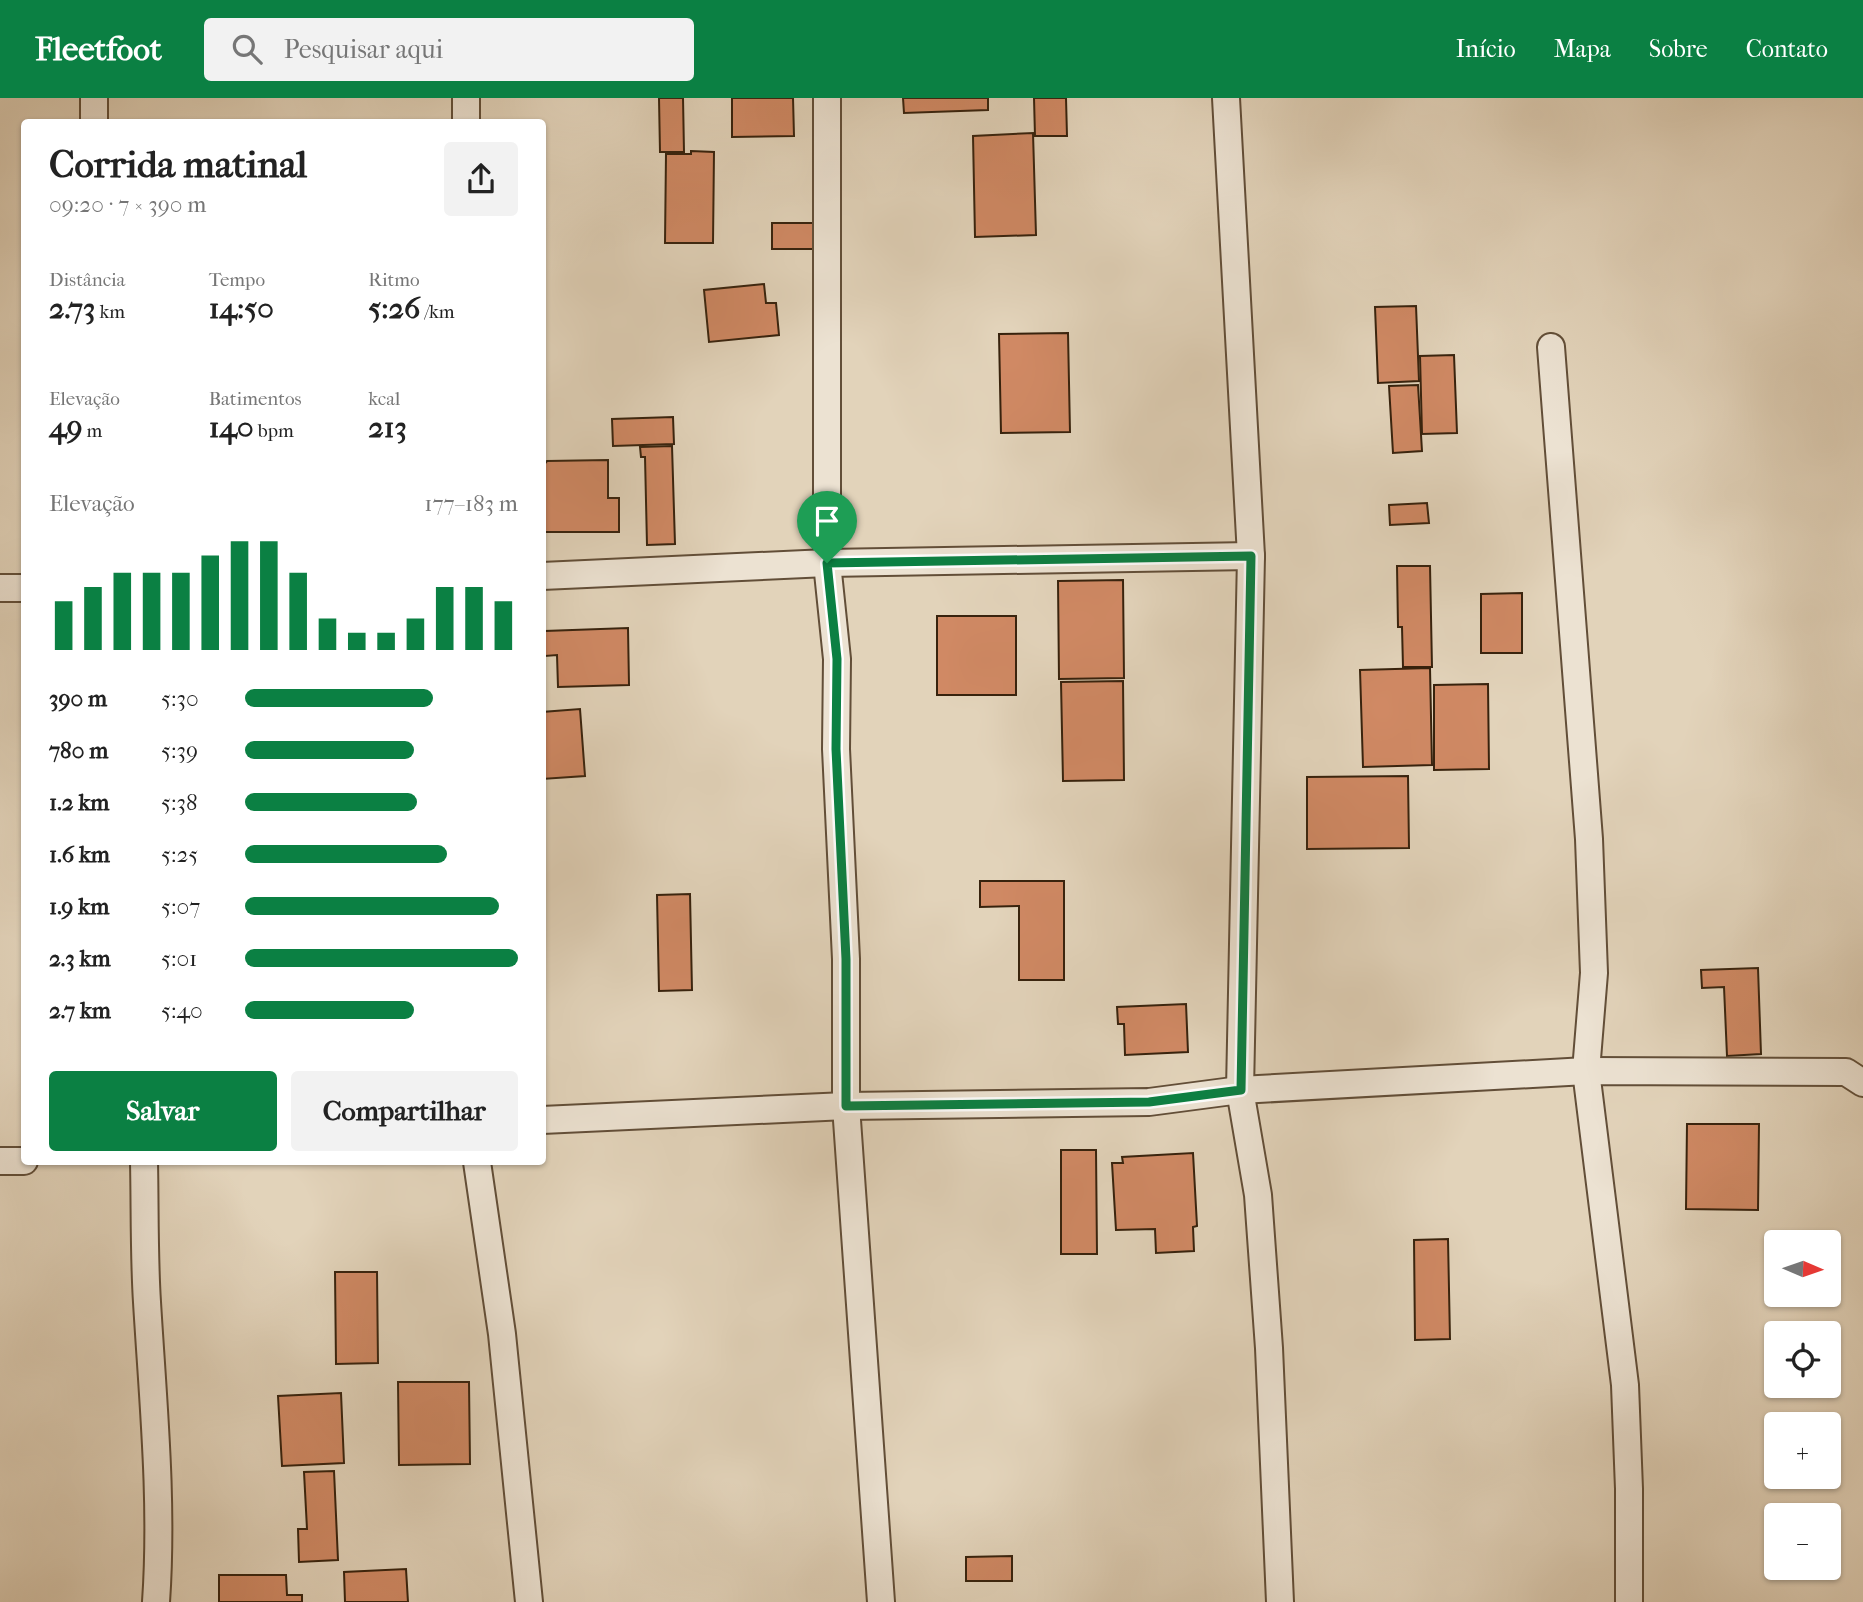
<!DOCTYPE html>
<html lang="pt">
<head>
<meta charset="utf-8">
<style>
	:root { --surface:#fff; --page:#f2f2f2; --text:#222; --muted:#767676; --accent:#0b8043 }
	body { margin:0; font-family:"IM FELL French Canon",serif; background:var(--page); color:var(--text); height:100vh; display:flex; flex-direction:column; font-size:26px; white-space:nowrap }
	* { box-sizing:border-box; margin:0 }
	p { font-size:23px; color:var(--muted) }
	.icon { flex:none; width:38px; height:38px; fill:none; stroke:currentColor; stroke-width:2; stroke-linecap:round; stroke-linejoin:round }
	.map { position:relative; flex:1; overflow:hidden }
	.panel { position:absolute; left:21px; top:21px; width:525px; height:1046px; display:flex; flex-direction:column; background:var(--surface); border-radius:7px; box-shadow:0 2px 5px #0004 }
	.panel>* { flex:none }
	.needle { width:46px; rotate:92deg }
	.controls { position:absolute; left:1764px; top:1132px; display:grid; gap:14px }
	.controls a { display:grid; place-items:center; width:77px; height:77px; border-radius:7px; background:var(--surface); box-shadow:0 2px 5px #0004; font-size:35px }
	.pin { position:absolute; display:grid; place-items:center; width:60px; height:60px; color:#fff; margin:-72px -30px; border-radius:50% 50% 50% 0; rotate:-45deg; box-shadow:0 0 7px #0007 }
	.pin .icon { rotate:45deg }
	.round { display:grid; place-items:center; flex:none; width:74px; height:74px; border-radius:7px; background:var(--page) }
	.headline { display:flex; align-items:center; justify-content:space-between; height:119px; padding:0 28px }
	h1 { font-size:38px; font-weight:800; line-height:52px }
	.metrics { display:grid; grid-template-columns:repeat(3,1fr); gap:10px; height:119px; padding:7px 28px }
	.metrics div { display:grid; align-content:center }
	.metrics b { font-size:30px; font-weight:800 }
	.metrics small { font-size:19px; font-weight:400 }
	.metrics p { font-size:19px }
	.chart { height:196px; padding:14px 28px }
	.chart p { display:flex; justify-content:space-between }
	.chart svg { width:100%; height:126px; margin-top:7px; stroke:var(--accent); stroke-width:6 }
	.primary-button { display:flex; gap:14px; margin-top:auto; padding:14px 28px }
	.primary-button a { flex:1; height:80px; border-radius:7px; background:var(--accent); color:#fff; font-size:28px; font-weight:800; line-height:80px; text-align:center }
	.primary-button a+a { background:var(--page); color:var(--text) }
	ul { padding:0 28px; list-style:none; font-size:23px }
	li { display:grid; grid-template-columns:112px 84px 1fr; align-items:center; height:52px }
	li i { height:18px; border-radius:9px; background:var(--accent) }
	header { display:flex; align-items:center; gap:42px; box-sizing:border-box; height:98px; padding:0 35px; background:var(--accent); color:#fff }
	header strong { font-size:33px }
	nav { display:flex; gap:38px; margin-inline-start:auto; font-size:24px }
	.search { width:490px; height:63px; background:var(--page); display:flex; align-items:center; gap:18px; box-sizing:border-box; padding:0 24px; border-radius:7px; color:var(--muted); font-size:26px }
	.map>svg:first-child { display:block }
	.building { fill:#d08964; stroke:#37220d; stroke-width:2 }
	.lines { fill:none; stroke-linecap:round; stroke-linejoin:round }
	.street-casing { stroke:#624e38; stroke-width:30 }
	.street { stroke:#ece2d2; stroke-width:26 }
	.route-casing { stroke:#fff; stroke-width:14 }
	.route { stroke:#0b8043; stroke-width:9 }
</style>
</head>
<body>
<header>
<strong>Fleetfoot</strong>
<div class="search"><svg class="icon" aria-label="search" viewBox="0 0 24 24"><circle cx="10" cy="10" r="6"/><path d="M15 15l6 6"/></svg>Pesquisar aqui</div>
<nav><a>Início</a><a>Mapa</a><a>Sobre</a><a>Contato</a></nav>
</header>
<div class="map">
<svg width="1863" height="1504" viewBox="0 0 1863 1504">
	<rect width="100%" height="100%" fill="#e2d3ba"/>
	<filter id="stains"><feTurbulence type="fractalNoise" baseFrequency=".00286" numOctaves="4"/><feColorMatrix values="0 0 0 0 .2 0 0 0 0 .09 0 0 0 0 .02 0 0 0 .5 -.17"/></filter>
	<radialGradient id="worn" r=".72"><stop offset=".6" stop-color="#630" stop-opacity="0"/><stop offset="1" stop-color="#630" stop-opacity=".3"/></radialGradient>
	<g class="building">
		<polygon points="659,0 683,0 684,54 660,54"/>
		<polygon points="732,0 793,0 794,38 732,39"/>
		<polygon points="903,0 988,0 988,12 904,15"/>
		<polygon points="1034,0 1066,0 1067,38 1035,38"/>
		<polygon points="1033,35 1036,137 975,139 973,38"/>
		<polygon points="691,53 714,54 713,145 665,145 666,56 691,56"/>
		<rect x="772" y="125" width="41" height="26"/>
		<polygon points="764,186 766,205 776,205 779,237 709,244 704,192"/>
		<polygon points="1416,208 1419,283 1378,285 1375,209"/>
		<polygon points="1068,235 1070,334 1001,335 999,236"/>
		<polygon points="1454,257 1457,335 1422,336 1420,258"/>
		<polygon points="1418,287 1422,353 1393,355 1389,288"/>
		<polygon points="673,319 674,346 613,348 612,321"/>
		<polygon points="672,348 675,446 647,447 645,359 641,359 640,349"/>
		<polygon points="608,362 608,400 619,400 619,434 542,434 542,369 547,363"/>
		<polygon points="1427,405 1429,425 1390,427 1389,407"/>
		<polygon points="1397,468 1430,468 1432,569 1403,569 1402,529 1398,529"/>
		<polygon points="1123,482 1124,580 1059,581 1058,483"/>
		<polygon points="1522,495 1522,555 1481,555 1481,496"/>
		<rect x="937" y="518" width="79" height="79"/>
		<polygon points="628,530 629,587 558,589 557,557 545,558 545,533"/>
		<polygon points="1430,570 1432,667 1363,669 1360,572"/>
		<polygon points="1123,583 1124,682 1063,683 1061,584"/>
		<polygon points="1488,586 1489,671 1434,672 1434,587"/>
		<polygon points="580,611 585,678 542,681 542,614"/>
		<polygon points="1408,678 1409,750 1307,751 1307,679"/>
		<polygon points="980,783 1064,783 1064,882 1019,882 1019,808 980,809"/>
		<polygon points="690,796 692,892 659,893 657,797"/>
		<polygon points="1758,870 1761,956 1727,958 1724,889 1702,890 1701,872"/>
		<polygon points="1186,906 1188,954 1125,957 1124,926 1118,926 1117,909"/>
		<polygon points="1687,1026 1759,1026 1758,1112 1686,1111"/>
		<polygon points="1061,1052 1096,1052 1097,1156 1061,1156"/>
		<polygon points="1193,1055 1197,1128 1193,1129 1194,1153 1156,1155 1155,1131 1116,1132 1112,1065 1123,1065 1122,1059"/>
		<polygon points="1448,1141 1450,1241 1415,1242 1414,1142"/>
		<polygon points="335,1174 377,1174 378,1265 336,1266"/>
		<polygon points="398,1284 469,1284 470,1366 399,1367"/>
		<polygon points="341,1295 344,1365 282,1368 278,1298"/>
		<polygon points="334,1373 338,1462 299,1464 298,1431 307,1431 304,1374"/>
		<polygon points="1012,1458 1012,1483 966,1483 966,1459"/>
		<polygon points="406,1471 408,1504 345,1504 344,1474"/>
		<polygon points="219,1477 286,1477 287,1497 302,1497 302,1504 219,1504"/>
	</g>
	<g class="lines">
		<defs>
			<g id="street">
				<polyline points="94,0 94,24"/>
				<polyline points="466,0 466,24"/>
				<polyline points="827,0 827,465 837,561 836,651 846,861 846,1008 881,1504"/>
				<polyline points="1226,0 1251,458 1240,992 1258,1097 1269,1250 1280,1504"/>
				<polyline points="1551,249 1589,741 1594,875 1586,973 1625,1287 1629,1391 1629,1504"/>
				<polyline points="542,478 827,465 1251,458"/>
				<polyline points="0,490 24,490"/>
				<polyline points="542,1022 846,1008 1149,1004 1240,992 1586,973 1846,974 1863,985"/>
				<polyline points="0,1063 24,1063"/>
				<path d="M144,1064C145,1110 144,1157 147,1204C153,1304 163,1404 156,1504"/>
				<polyline points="477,1064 502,1236 529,1504"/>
			</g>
		</defs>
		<use href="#street" class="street-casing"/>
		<use href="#street" class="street"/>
	</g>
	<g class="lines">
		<defs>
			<polygon id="route" points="1251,458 1241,992 1149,1004 846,1008 846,861 836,651 837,561 827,465"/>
		</defs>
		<use href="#route" class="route-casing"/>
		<use href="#route" class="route"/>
	</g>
	<rect width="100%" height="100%" filter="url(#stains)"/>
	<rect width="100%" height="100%" fill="url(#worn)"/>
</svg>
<div class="controls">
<a><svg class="needle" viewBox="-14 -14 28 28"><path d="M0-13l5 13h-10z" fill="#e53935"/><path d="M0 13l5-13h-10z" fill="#767676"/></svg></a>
<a><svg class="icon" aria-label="locate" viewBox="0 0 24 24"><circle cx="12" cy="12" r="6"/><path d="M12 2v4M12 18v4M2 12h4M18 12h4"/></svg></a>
<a>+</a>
<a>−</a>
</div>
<div class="pin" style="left:827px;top:465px;background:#1e9e55"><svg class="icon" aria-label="arrive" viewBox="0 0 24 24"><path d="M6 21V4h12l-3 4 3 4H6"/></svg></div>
<section class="panel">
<div class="headline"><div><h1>Corrida matinal</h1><p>09:20 · 7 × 390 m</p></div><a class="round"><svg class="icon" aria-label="share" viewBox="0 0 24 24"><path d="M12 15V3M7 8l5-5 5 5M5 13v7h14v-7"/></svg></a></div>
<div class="metrics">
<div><p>Distância</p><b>2.73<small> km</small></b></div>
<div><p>Tempo</p><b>14:50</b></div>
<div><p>Ritmo</p><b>5:26<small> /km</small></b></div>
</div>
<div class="metrics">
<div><p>Elevação</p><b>49<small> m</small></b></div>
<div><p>Batimentos</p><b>140<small> bpm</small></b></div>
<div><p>kcal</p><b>213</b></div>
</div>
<div class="chart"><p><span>Elevação</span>177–183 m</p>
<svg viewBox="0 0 160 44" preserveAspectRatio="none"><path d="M5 44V27M15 44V22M25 44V17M35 44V17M45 44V17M55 44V11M65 44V6M75 44V6M85 44V17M95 44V33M105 44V38M115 44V38M125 44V33M135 44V22M145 44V22M155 44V27"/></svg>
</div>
<ul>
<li><b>390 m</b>5:30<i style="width:69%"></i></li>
<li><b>780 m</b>5:39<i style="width:62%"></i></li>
<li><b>1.2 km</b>5:38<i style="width:63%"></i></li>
<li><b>1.6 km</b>5:25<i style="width:74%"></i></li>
<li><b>1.9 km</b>5:07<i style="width:93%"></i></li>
<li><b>2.3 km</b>5:01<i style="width:100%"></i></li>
<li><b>2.7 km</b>5:40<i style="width:62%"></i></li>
</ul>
<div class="primary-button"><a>Salvar</a><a>Compartilhar</a></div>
</section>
</div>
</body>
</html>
